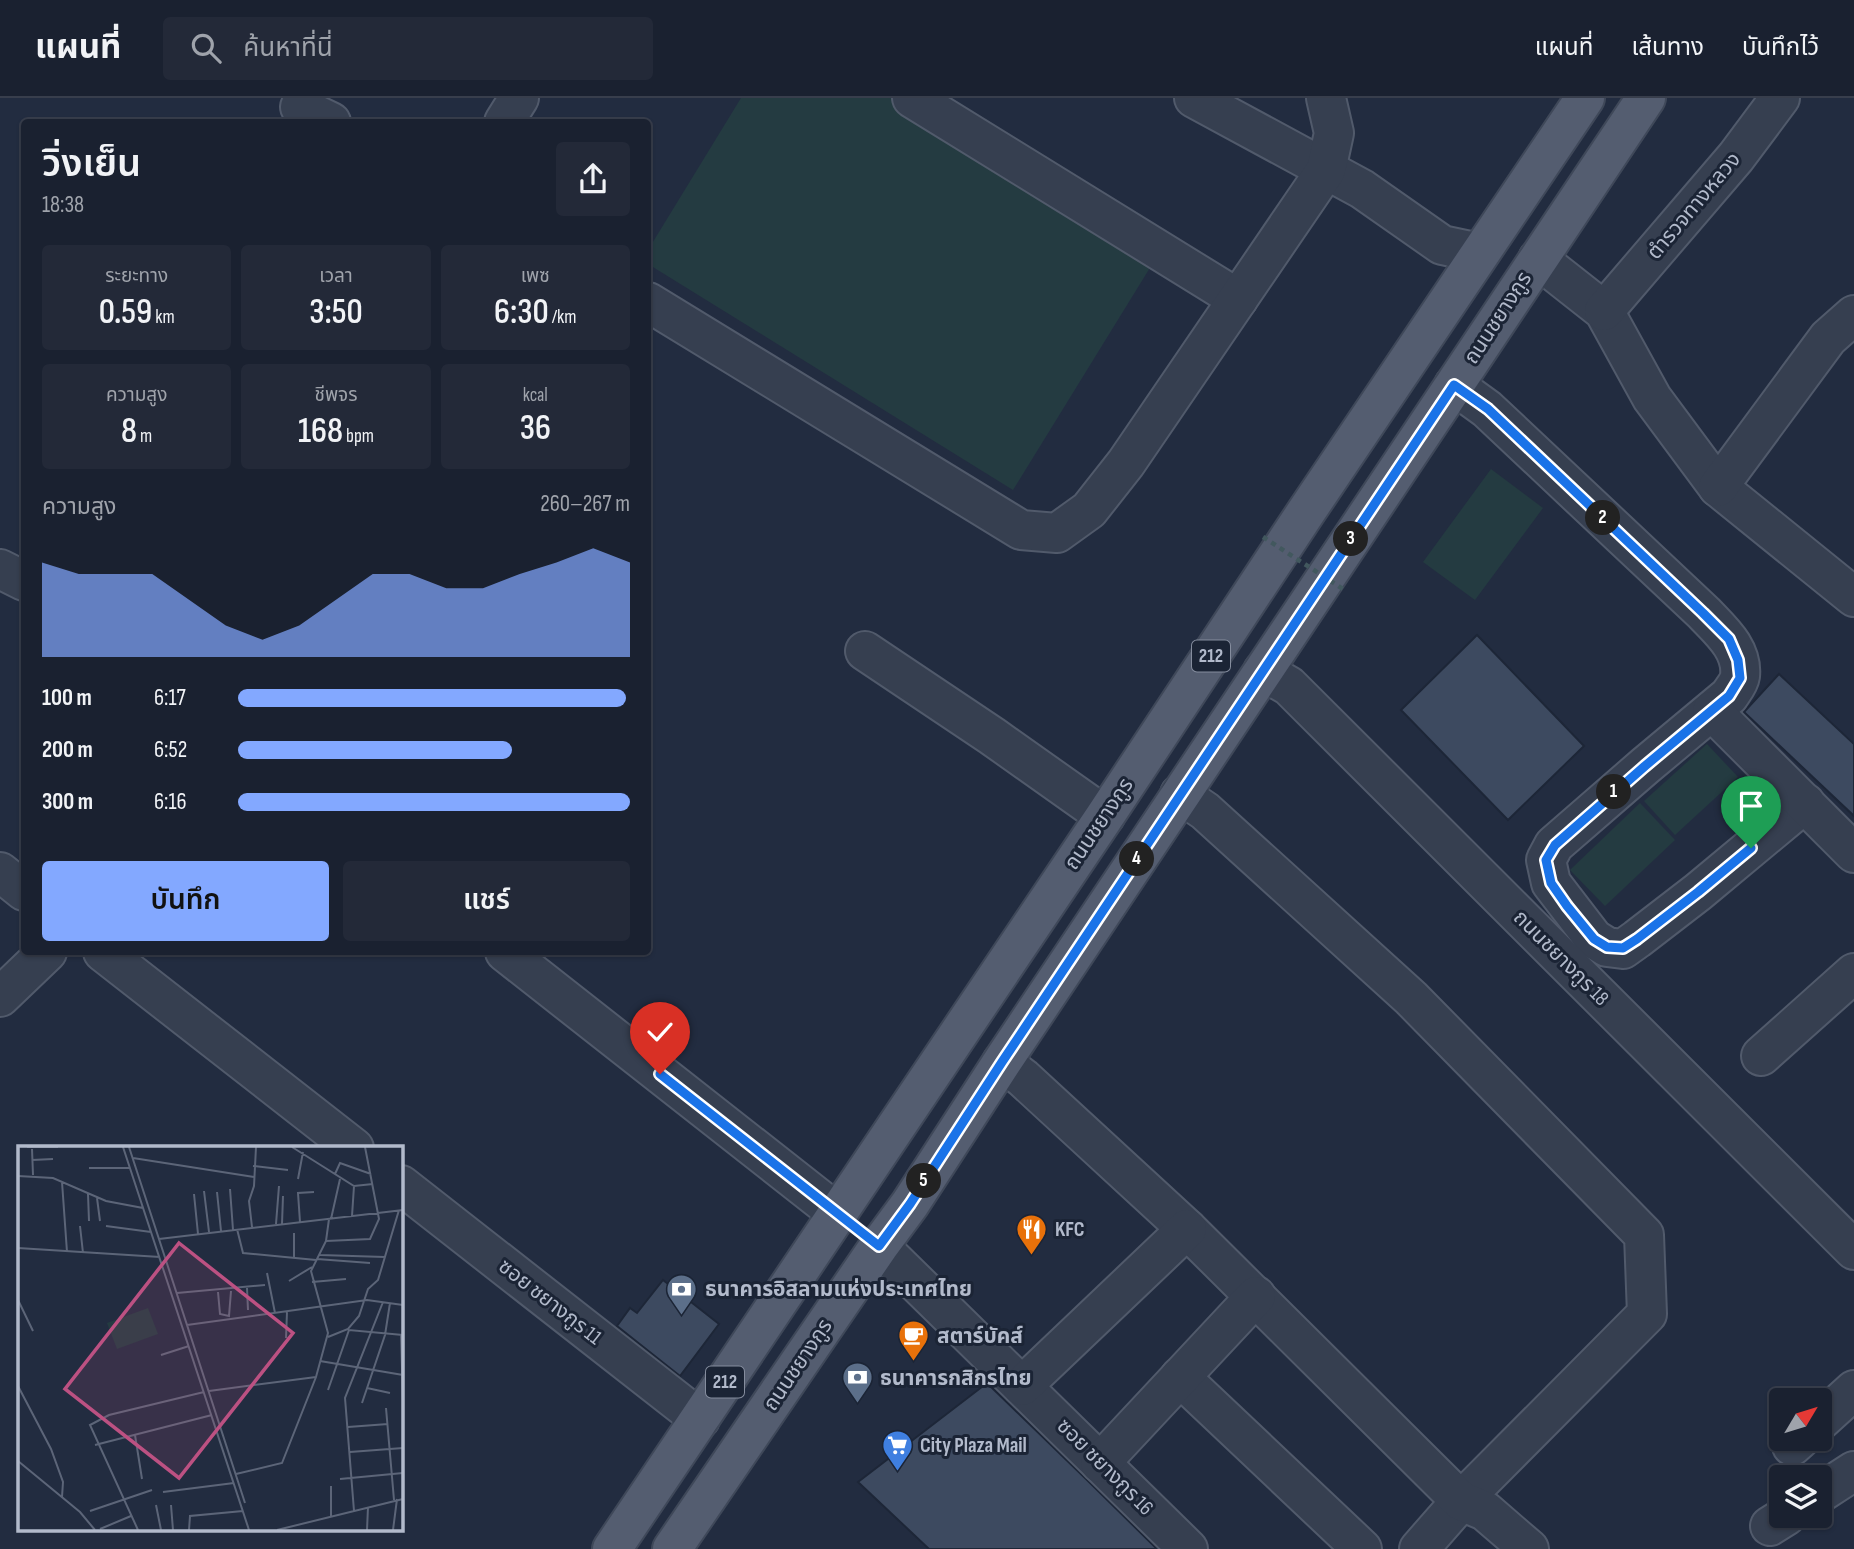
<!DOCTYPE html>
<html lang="th">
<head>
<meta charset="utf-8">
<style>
	:root { --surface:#1a2130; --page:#232938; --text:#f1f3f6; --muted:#9fa3ab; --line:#383e4c; --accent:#83a8ff }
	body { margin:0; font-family:"Sofia Sans Condensed","Noto Sans Thai",sans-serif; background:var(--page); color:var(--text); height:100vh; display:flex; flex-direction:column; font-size:26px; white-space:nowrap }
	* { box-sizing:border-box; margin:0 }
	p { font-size:23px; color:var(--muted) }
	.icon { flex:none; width:38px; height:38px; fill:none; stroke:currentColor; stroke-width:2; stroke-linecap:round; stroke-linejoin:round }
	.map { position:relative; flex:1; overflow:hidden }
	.details { position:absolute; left:21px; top:21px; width:630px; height:836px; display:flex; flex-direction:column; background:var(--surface); border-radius:7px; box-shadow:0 2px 5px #0004,0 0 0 2px var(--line) }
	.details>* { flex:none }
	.needle { width:46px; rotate:52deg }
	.buttons { position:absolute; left:1769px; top:1290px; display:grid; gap:14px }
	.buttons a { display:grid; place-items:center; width:63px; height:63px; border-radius:7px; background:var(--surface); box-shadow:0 2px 5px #0004,0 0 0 2px var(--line); font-size:35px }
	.pin { position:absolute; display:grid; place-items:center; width:60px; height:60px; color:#fff; margin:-72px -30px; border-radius:50% 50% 50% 0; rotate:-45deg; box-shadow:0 0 7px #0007 }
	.pin .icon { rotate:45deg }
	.km { position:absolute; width:35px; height:35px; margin:-18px; border-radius:50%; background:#222; color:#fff; font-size:19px; line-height:35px; text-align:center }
	.round { display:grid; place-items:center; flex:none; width:74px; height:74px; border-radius:7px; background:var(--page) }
	.summary { display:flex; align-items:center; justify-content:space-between; height:119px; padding:0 21px }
	h1 { font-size:38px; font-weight:600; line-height:52px }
	.figures { display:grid; grid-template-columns:repeat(3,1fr); gap:10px; height:119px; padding:7px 21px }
	.figures div { display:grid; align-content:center; border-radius:7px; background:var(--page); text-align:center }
	.figures b { font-size:35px; font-weight:600 }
	.figures small { font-size:19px; font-weight:400 }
	.figures p { font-size:19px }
	.chart { height:196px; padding:14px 21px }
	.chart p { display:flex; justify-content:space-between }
	.chart svg { width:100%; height:126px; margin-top:7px; fill:var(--accent); opacity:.7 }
	.primary-button { display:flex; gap:14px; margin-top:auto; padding:14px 21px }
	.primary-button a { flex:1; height:80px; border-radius:7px; background:var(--accent); color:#111; font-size:28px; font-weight:600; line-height:80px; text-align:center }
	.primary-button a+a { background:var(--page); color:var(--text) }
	ul { padding:0 21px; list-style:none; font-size:23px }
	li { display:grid; grid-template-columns:112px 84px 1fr; align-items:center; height:52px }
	li i { height:18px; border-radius:9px; background:var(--accent) }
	header { display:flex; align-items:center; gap:42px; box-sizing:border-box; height:98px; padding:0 35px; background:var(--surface); border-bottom:2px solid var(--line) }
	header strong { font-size:33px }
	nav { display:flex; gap:38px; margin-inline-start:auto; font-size:24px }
	.search { width:490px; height:63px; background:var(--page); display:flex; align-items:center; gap:18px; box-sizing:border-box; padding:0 24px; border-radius:7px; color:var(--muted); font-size:26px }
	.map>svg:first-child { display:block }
	.green { fill:#243b41 }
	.building { fill:#3d4a60; stroke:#1d2637; stroke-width:2 }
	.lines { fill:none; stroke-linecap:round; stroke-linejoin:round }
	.minor-casing { stroke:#515a6b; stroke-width:42 }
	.major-casing { stroke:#3f4859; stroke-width:42 }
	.minor { stroke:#363f50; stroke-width:38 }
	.major { stroke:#545d70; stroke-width:38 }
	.path-bridge { stroke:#42585e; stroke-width:4.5; stroke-dasharray:5 5; stroke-linecap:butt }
	.route-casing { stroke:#fff; stroke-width:14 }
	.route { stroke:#1a73e8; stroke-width:9 }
	.labels { text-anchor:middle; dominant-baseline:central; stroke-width:6; stroke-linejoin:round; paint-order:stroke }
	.shield { fill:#1b2435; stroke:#858d9e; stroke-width:2 }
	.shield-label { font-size:19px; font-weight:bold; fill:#b2bacb }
	.street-label { font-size:21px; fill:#b2bacb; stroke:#1b2435 }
	.poi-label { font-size:21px; font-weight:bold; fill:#b2bacb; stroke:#1b2435; text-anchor:start }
	.inset-road { fill:none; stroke:#5c6578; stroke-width:2 }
	.view { fill:#bc5182; fill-opacity:0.15; stroke:#bc5182; stroke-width:3.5 }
	.inset-edge { fill:none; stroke:#b2bacb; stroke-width:3.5 }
</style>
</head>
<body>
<header>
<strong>แผนที่</strong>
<div class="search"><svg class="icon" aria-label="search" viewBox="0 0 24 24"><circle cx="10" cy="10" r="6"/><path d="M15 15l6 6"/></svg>ค้นหาที่นี่</div>
<nav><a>แผนที่</a><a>เส้นทาง</a><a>บันทึกไว้</a></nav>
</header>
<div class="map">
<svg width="1854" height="1451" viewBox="0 0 1854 1451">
	<rect width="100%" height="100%" fill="#222c40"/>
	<g class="green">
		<polygon points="741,0 897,0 1156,160 1013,392 648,166 648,152"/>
		<polygon points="1491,371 1543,410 1475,502 1423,464"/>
		<polygon points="1707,646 1738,679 1675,737 1644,703"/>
		<polygon points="1640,705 1675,742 1605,808 1570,772"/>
	</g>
	<g class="building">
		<polygon points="1477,537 1584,648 1508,722 1401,612"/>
		<polygon points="1779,576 1854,646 1854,718 1744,614"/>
		<polygon points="663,1182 719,1226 680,1278 617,1228 630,1210 637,1215"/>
		<polygon points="987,1285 1085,1380 1157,1451 929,1451 858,1384"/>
	</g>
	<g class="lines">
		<defs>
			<g id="minor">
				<polyline points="912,0 1238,201"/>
				<polyline points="1194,0 1362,91 1442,147 1480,155"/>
				<polyline points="300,9 331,24"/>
				<polyline points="504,24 519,0"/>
				<polyline points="1538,161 1604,213 1652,300 1718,389 1854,499"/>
				<polyline points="648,204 1021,432 1057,435 1089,412 1126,365 1326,72 1334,35 1326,0"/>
				<polyline points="1604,213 1736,59 1780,0"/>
				<path d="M1454,287L1487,311L1704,515C1720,532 1743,551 1740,578C1739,585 1733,592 1729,598L1645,668L1554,747L1546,762L1551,785L1594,841L1607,849L1623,851L1637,841L1698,794L1805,705"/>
				<polyline points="1718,389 1828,240 1854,217"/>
				<polyline points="0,471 24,483"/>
				<polyline points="865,553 992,638 1105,718"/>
				<polyline points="1263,573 1289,588 1854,1152"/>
				<polyline points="1712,613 1854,755"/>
				<polyline points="1180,696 1205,713 1411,900 1644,1137 1647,1216 1461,1403 1419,1451"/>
				<polyline points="0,774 24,793"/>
				<polyline points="103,854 354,1050"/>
				<polyline points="505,854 837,1115"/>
				<polyline points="0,899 47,854"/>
				<polyline points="1761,958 1854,875"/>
				<polyline points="1002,964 1023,980 1187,1131 1461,1403 1485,1413 1529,1451"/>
				<polyline points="401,1087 700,1321"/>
				<polyline points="879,1148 1188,1451"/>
				<polyline points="1180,1279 1362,1451"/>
				<polyline points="1022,1288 1187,1131"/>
				<polyline points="1820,1323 1854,1292"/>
				<polyline points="1792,1348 1801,1340"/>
				<polyline points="1100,1365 1256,1198"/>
				<polyline points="1820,1395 1854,1373"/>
				<polyline points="1770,1428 1786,1418"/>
			</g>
			<g id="major">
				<polyline points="612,1451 1105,718 1306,414 1585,0"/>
				<polyline points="672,1451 879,1148 910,1106 1002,964 1646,0"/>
			</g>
		</defs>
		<use href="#minor" class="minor-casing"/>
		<use href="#major" class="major-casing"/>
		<use href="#minor" class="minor"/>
		<use href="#major" class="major"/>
		<polyline class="path-bridge" points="1263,439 1343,491"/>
	</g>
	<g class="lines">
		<defs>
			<polyline id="route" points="660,976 879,1148 910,1106 1002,964 1454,287 1488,311 1703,515 1729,541 1738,562 1740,580 1729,598 1645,668 1555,747 1546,762 1551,785 1567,808 1594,841 1607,849 1623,850 1637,841 1698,794 1751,750"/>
		</defs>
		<use href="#route" class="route-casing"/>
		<use href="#route" class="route"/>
	</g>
	<defs>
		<symbol id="restaurant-pin" viewBox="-11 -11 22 30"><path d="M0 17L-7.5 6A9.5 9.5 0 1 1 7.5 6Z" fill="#e8710a" stroke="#1b2435"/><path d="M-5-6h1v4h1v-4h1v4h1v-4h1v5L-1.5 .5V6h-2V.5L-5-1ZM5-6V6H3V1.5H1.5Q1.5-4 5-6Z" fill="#fff"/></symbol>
		<symbol id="bank-pin" viewBox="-11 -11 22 30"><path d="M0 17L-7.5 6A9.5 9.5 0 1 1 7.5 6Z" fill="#5c6f8a" stroke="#1b2435"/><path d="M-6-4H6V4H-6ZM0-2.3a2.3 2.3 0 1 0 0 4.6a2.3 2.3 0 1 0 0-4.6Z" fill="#fff"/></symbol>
		<symbol id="cafe-pin" viewBox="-11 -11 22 30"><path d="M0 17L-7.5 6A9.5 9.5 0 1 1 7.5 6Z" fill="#e8710a" stroke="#1b2435"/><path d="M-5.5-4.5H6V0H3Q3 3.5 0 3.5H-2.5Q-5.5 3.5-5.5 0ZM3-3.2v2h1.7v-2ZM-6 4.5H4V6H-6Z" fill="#fff"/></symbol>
		<symbol id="supermarket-pin" viewBox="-11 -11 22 30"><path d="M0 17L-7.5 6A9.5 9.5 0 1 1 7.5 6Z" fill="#3f7fe0" stroke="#1b2435"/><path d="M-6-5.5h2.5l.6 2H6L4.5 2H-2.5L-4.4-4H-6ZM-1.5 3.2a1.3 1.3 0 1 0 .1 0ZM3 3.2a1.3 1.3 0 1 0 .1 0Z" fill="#fff"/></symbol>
	</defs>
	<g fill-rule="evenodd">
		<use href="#restaurant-pin" x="1014" y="1114" width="35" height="47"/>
		<use href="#bank-pin" x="664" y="1174" width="35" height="47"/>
		<use href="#cafe-pin" x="896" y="1220" width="35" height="47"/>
		<use href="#bank-pin" x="840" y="1262" width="35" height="47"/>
		<use href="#supermarket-pin" x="880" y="1330" width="35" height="47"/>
	</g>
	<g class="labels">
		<g class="shield">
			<rect x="1192" y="542.5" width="38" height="31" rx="5"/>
			<rect x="706" y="1268.5" width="38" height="31" rx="5"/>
		</g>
		<g class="shield-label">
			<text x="1211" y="558">212</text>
			<text x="725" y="1284">212</text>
		</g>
		<g class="street-label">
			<text transform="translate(1694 108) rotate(-50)">ตำรวจทางหลวง</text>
			<text transform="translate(1498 220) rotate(-57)">ถนนชยางกูร</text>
			<text transform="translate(1099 726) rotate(-56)">ถนนชยางกูร</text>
			<text transform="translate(1561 860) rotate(45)">ถนนชยางกูร 18</text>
			<text transform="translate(550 1204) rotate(38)">ซอย ชยางกูร 11</text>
			<text transform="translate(798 1267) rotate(-56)">ถนนชยางกูร</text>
			<text transform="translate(1105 1369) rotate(45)">ซอย ชยางกูร 16</text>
		</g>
		<g class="poi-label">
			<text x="1055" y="1131">KFC</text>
			<text x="705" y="1191">ธนาคารอิสลามแห่งประเทศไทย</text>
			<text x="937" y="1238">สตาร์บัคส์</text>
			<text x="880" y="1280">ธนาคารกสิกรไทย</text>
			<text x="920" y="1347">City Plaza Mail</text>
		</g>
	</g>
	<g transform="translate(18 1048)">
		<rect width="385" height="385" fill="#222c40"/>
		<path d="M130,162L140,188L99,203L89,177Z" fill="#243b41"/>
		<path class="inset-road" d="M9,1H40M105,1L231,384M111,1L227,357M274,1L336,40L355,38M14,3L15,29M115,12L236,31M14,14L35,13M235,20L270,24M71,22H112M317,28L322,17L353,28M0,30L35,32L88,55L125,62M280,33L285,6M44,36L49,106M212,43L215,84M186,45L191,86M199,46L203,85M70,48L71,75M176,48L180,88M79,52L82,75M334,70L336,40M313,73L322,33M282,76L280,47L296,46M258,78L261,40M264,78L265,50M62,80L65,107M88,80L133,86M234,81L231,55L236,40L238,1M219,83L225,107L298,114M141,93L385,64M308,95L352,93L361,73L347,1M0,102L142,111M302,109L367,111M276,112V87M299,113L352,117M249,127L257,167M271,135L294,121M294,136L328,133M229,142L230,164M200,146L202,168L211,170L213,145M159,147L247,139M0,154L15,185M169,179L349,154L385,159M383,189L385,256M310,191L330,183L341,170L350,143L360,134L381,64M268,192L269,166M143,209L171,200M302,215L385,229M0,240L33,303L45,336L44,351M349,242L372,247M310,244L331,184L385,189M191,245L298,231M344,257L367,189L372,157M368,262L376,354M330,281L370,278M117,289L124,333M77,299L194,269M332,306L385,302M0,315L62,366L77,384M218,328L264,317L298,231L310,187L293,125L308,95L311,73M322,333L385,327M145,346L216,337M138,359L143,384M153,359L155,384M72,365L134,344M336,365L327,252L365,156M313,370V340M82,383L113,370M120,384L72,279L91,269L186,246M171,384L172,370L225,365M259,384L385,353M349,384L350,361M375,384L379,353"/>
		<path class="view" d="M161,97L275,187L161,332L47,243Z"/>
		<rect width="385" height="385" class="inset-edge"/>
	</g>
</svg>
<div class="buttons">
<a><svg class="needle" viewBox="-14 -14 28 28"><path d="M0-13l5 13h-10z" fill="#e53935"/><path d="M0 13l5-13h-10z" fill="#9fa3ab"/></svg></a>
<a><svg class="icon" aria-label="layers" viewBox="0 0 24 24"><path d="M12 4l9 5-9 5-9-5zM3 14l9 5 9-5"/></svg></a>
</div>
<div class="pin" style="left:1751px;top:750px;background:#1e9e55"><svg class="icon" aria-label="arrive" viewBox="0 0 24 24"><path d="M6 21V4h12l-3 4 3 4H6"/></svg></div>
<div class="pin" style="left:660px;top:976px;background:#d93025"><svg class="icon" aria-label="check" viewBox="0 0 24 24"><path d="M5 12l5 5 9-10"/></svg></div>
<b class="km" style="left:1614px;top:694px">1</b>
<b class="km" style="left:1603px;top:420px">2</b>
<b class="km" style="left:1351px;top:441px">3</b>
<b class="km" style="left:1137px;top:761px">4</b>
<b class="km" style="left:924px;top:1083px">5</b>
<section class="details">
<div class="summary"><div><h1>วิ่งเย็น</h1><p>18:38</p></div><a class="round"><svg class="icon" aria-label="share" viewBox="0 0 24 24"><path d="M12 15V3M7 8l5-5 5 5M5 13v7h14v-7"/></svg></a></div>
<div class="figures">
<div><p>ระยะทาง</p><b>0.59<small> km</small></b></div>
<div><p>เวลา</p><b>3:50</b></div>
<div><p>เพซ</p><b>6:30<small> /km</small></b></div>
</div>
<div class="figures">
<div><p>ความสูง</p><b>8<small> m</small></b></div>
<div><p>ชีพจร</p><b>168<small> bpm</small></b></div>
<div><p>kcal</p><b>36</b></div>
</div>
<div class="chart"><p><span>ความสูง</span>260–267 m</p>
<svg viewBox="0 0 160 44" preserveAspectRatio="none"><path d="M0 44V11L10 15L20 15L30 15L40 24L50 33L60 38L70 33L80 24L90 15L100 15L110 20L120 20L130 15L140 11L150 6L160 11V44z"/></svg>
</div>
<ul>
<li><b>100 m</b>6:17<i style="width:99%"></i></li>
<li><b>200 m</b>6:52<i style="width:70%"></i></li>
<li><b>300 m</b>6:16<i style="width:100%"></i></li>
</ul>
<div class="primary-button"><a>บันทึก</a><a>แชร์</a></div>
</section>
</div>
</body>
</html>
